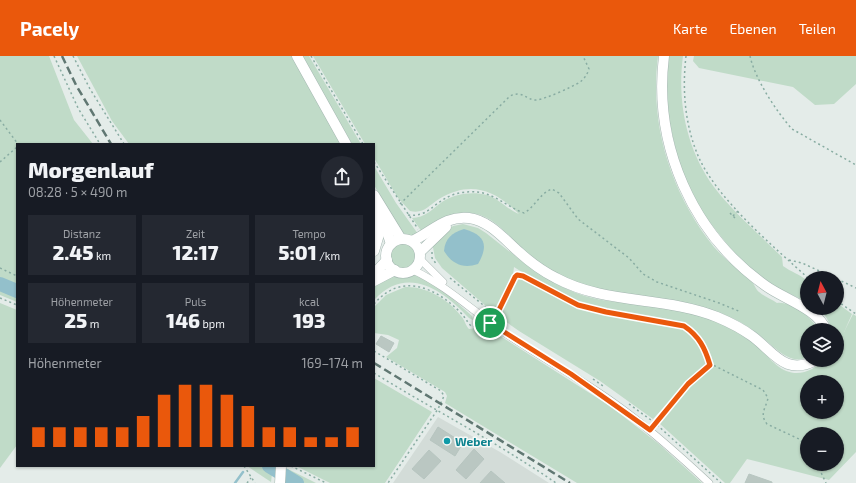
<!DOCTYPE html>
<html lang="de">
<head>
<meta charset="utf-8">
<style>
	:root { --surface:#171b24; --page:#242831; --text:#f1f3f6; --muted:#9ea1a6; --accent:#ea580c }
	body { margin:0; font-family:"Exo 2",sans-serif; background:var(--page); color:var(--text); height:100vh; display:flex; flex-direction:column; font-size:15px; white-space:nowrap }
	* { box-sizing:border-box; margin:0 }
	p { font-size:13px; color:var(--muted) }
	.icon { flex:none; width:22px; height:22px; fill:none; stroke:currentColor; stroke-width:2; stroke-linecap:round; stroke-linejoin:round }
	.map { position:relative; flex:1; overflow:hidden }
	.panel { position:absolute; left:16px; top:87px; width:359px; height:324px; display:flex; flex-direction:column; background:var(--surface); border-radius:0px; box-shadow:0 1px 3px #0004 }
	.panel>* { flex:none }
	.needle { width:26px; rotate:353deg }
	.controls { position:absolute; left:800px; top:215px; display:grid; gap:8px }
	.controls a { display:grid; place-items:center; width:44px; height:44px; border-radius:50%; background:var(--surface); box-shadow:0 1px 3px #0004; font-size:20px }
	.pin { position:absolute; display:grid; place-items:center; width:34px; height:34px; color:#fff; margin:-17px; border:2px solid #fff; border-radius:50%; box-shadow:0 1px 4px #0007 }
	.round { display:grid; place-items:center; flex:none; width:42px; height:42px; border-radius:21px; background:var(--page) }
	.overview { display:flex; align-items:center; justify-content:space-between; height:68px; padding:0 12px }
	h1 { font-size:22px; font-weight:800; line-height:30px }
	.figures { display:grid; grid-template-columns:repeat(3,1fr); gap:6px; height:68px; padding:4px 12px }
	.figures div { display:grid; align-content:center; border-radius:0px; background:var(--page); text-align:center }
	.figures b { font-size:20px; font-weight:800 }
	.figures small { font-size:11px; font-weight:400 }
	.figures p { font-size:11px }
	.chart { height:112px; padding:8px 12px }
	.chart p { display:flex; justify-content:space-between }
	.chart svg { width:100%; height:72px; margin-top:4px; stroke:var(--accent); stroke-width:6 }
	header { display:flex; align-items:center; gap:24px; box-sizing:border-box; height:56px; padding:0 20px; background:var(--accent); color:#fff }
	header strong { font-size:19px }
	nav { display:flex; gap:22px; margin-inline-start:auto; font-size:14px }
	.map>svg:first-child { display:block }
	.built { fill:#d3dcd8 }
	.green { fill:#c0dbc8; fill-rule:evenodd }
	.water { fill:#93c0cb }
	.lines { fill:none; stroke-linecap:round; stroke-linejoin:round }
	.stream { stroke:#93c0cb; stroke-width:2.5 }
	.river { stroke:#93c0cb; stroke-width:14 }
	.building { fill:#bac7c2; stroke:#b7c5c0 }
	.minor-casing { stroke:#a7b4b0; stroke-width:8 }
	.secondary-casing { stroke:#a4b7b1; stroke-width:11 }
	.path { stroke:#88aca2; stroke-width:1.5; stroke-dasharray:2 3; stroke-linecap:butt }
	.minor { stroke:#fff; stroke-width:7 }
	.secondary { stroke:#fff; stroke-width:10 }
	.rail { stroke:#607772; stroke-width:2.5; stroke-dasharray:8 4; stroke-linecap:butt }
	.route-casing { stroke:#fff; stroke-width:8 }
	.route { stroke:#ea580c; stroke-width:5 }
	.culture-dot { fill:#0f9aa8; stroke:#f5f9f7; stroke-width:1.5 }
	.labels { text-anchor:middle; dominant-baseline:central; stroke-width:3; stroke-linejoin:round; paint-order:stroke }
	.culture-label { font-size:12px; font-weight:bold; fill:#0d838f; stroke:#f5f9f7; text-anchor:start }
</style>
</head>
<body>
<header>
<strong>Pacely</strong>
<nav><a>Karte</a><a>Ebenen</a><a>Teilen</a></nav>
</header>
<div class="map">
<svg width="856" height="427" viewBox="0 0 856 427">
	<rect width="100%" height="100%" fill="#e4ece9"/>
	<polygon class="built" points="438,361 500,396 549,427 393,427"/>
	<g class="green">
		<polygon points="0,0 49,0 74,64 93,88 17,88 17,246 0,239"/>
		<polygon points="77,0 292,0 341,88 129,88 112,65"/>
		<polygon points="302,0 309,0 361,88 352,88"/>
		<path d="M313,0H658C649,69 671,137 714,191C725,204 740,214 752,226C754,228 755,231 757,234C761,239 771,243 777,247C791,245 812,261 818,274H807V301C789,311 771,287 758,278C750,272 741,266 732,262C685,239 628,245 579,228C561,221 544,211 529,199C513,186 498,163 477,158C455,152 440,164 422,176L412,162C425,162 432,153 442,146C454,138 472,135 487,139C498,142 508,154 519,158C495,134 471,124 439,143C428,150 424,158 410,155L398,142L374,102V88H365Z"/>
		<path d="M667,0H683C677,45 686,93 714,131C733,156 759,178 782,201L783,210C791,216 800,218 807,225V246L774,230L739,203L703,158L680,113L667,54Z"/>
		<polygon points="694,0 856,0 856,28 834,48 815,49 793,31 699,12 693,5"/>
		<polygon points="374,110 396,147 418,178 410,180 401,176 374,129"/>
		<path d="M463,168L478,172L486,177C517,201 547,228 585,240C605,246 628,247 649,249C676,253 705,260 731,271C738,275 747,281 753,286C767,297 777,317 797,317C807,317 817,311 823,304H837V274H831C830,265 824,257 817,252H837V247L852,258L844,276L853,258L856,260V396L829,424L747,403L730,427H725L659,367L682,337L678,336L653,363L600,325L519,275L498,260L515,224L523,222L576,250L606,258L675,268L690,275L698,283L706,302L709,304L707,292L701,283L692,273L678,266L607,255L576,247L552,235L514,211L513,219L494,257L442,212L435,202L432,186L453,170ZM807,326H837V356H807ZM807,378H837V408H807Z"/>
		<circle cx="403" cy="200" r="12"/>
		<path d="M417,219L437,229L472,260L473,264L469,262C443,234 407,208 374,244V231L389,221Z"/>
		<path d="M405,231C426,230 448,243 461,260C465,264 465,269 469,273L486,271L610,350L659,388L702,427H577L445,347L447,340L445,336L386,301L397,292L399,284L388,279L374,277L375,250L386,239Z"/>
		<polygon points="0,247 17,254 17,389 0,412"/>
		<polygon points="374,322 432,356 385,427 330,427 296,410 374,410"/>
		<polygon points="247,410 273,410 271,426"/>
		<polygon points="288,413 316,427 287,427"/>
	</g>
	<path class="water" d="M464,173C485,179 489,189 478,208C463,213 452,208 444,195C445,182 452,177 464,173Z"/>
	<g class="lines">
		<polyline class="stream" points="235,427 243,416"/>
		<g class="river">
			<polyline points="0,228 17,235"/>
			<polyline points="269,410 297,427"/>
		</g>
	</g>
	<g class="building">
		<polygon points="381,280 394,287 389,296 376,288"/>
		<polygon points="438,371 463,387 455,400 430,384"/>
		<polygon points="474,393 484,403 466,423 456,414"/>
		<polygon points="429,394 441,405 424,423 412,413"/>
		<polygon points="491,415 505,427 480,427"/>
		<polygon points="749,418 772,426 772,427 745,427"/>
	</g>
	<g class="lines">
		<defs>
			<g id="minor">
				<polyline points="420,203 443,226"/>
				<path d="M413,214C447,230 474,256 505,277C541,301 579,322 614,347C648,371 679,399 709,427"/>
			</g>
			<g id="secondary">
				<polyline points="297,0 346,88"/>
				<path d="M664,0C653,89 692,178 766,230C784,243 818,253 826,274"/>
				<polyline points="374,139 401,183"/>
				<polyline points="383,164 391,188"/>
				<circle cx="403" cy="200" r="17"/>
				<path d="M412,185C432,176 445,159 469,162C490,165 504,183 519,196C530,206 542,215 556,222C606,249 665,240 717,261C729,266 741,272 752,280C773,295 785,321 816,304"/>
				<polyline points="374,195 380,175 379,151"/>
				<polyline points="420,196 446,171"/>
				<polyline points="374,218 387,204"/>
				<polyline points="374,225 395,214"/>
				<polyline points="280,427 281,410"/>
			</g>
		</defs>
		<use href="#minor" class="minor-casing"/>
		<use href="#secondary" class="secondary-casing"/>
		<g class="path">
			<polyline points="54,0 78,52 100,88"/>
			<polyline points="73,0 90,33 124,88"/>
			<polyline points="311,0 363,88"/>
			<path d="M686,0C682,35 685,70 699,102C719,145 773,190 808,222"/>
			<path d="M750,0C755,23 776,55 792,73L856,109"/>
			<polyline points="0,64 18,88"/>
			<polyline points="0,106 17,91"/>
			<polyline points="374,106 418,173"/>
			<path d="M400,148L510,40C523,34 526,44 536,44C546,43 572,31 580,26C584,23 587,19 589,13L583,0"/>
			<polyline points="730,157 735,162"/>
			<path d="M408,159C427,161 431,150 446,142C454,137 467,135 476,136C494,137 507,151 524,157C535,151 540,137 552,133L559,137L578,163L629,202L643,218L657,226L719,247L741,256"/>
			<polyline points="733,160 739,154"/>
			<polyline points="432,196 432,202 437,209"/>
			<polyline points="789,204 802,207 835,222"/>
			<polyline points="0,212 17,220"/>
			<polyline points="450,222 504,266"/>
			<polyline points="837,223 856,232"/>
			<polyline points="0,242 17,249"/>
			<polyline points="837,245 856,258"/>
			<path d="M374,248C401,216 435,231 460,256C465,261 467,266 472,271L475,270L479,266"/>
			<path d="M495,260L515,221L520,219L578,249L606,256L684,270C699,280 705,292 709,309"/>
			<polyline points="374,295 441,335 444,340 438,353 388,427"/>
			<path d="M709,309L715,310L763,334L768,342C766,352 759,358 767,368L799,383L807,391"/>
			<path d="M374,317C434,354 498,387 556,427"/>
			<polyline points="593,323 603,330"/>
			<polyline points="629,348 655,367 721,427"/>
			<polyline points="653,369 688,328 709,310"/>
			<polyline points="817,408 826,427"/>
			<polyline points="244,410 255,427"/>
			<polyline points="291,410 326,427"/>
			<polyline points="247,427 251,422"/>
		</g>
		<use href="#minor" class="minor"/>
		<use href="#secondary" class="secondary"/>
		<g class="rail">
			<polyline points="62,0 76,29 111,88"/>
			<polyline points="374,307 570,427"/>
		</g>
	</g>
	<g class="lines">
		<defs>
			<path id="route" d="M517,219L523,220L578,249L606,256L684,270C699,280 705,292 710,309L688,328L650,374L571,318L490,267L496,260L515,221Z"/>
		</defs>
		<use href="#route" class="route-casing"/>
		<use href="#route" class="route"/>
	</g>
	<circle class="culture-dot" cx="447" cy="385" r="4"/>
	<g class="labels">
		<g class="culture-label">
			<text x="455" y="385">Weber</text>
		</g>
	</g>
</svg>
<div class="controls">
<a><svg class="needle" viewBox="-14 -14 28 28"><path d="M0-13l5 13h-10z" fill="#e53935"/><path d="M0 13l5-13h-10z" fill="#9ea1a6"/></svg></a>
<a><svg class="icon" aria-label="layers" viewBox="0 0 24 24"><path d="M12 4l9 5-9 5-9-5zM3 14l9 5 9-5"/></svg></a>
<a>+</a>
<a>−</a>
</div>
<div class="pin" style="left:490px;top:267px;background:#1e9e55"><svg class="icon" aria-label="arrive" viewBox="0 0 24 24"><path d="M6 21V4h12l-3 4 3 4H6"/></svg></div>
<section class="panel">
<div class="overview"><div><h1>Morgenlauf</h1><p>08:28 · 5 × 490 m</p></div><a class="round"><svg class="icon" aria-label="share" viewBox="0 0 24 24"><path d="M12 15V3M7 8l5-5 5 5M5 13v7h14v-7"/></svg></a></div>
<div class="figures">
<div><p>Distanz</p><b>2.45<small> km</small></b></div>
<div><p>Zeit</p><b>12:17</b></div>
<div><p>Tempo</p><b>5:01<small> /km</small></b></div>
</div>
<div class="figures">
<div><p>Höhenmeter</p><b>25<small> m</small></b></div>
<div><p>Puls</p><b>146<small> bpm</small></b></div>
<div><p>kcal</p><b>193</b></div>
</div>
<div class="chart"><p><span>Höhenmeter</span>169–174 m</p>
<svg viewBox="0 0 160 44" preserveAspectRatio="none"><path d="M5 44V32M15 44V32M25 44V32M35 44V32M45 44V32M55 44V25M65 44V12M75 44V6M85 44V6M95 44V12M105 44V19M115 44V32M125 44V32M135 44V38M145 44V38M155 44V32"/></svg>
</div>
</section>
</div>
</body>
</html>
